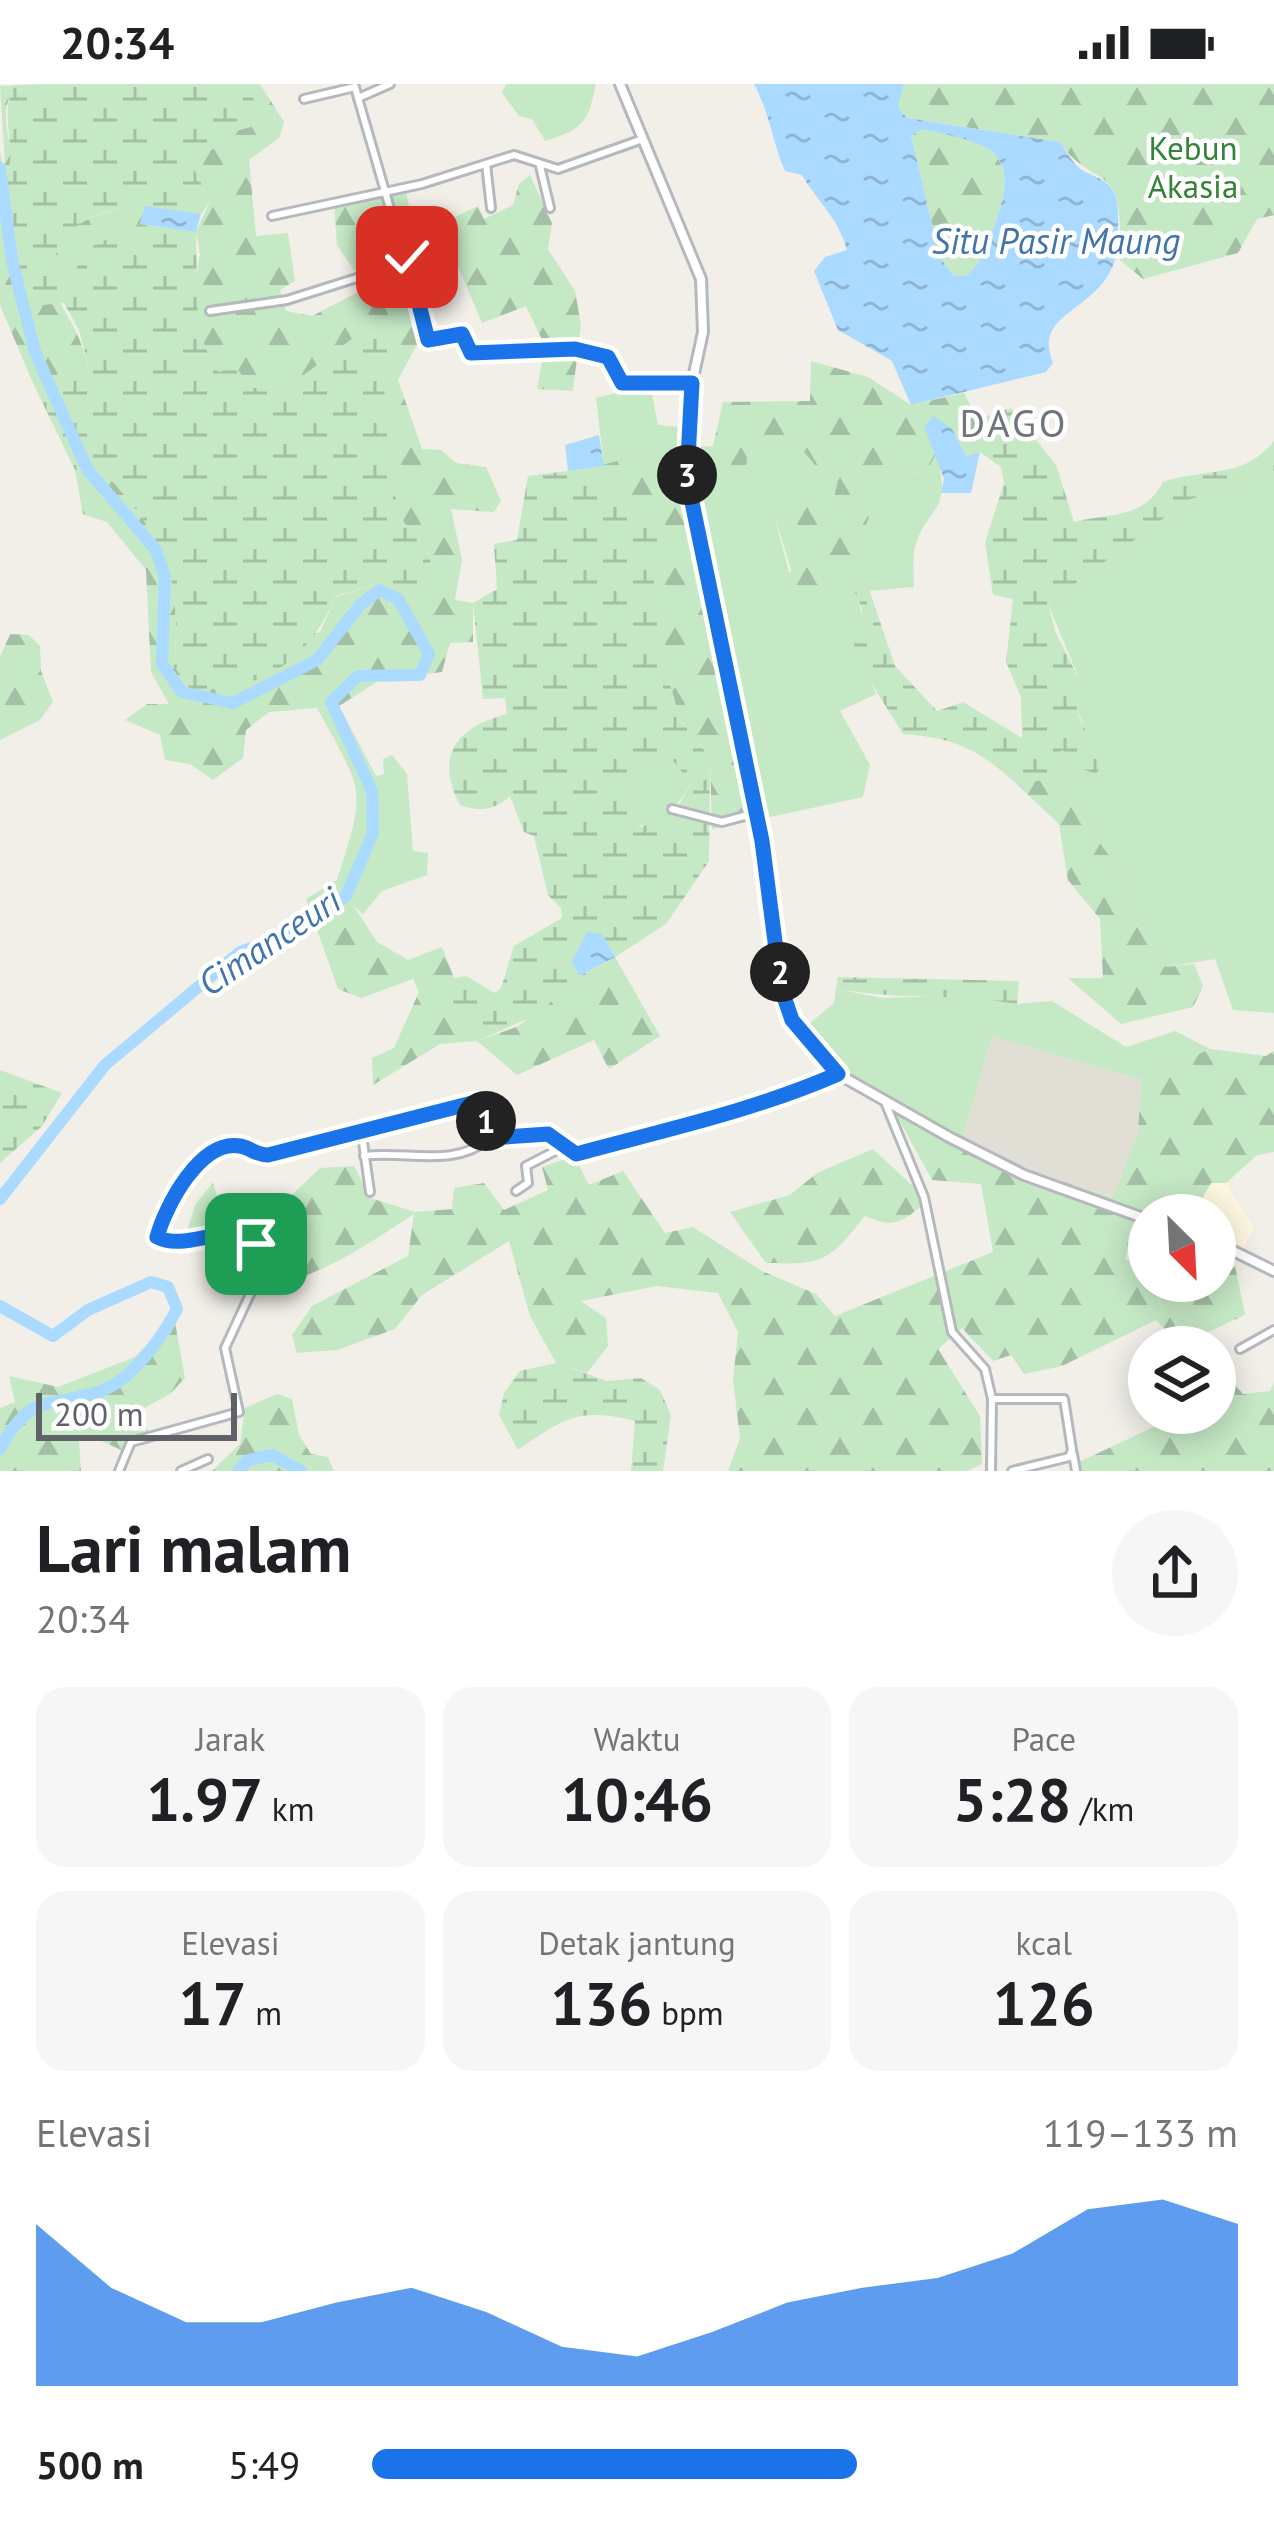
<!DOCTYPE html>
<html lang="id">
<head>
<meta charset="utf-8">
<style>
	:root { --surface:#fff; --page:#f6f6f6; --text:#202124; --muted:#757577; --accent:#1a73e8 }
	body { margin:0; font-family:"PT Sans",sans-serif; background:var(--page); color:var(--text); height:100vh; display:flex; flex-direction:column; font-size:45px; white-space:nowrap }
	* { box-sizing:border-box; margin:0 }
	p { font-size:39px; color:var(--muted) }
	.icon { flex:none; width:66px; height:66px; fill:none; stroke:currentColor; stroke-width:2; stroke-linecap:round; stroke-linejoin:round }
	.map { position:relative; height:1387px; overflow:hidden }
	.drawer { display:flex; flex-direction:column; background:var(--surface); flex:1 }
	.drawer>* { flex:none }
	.needle { width:78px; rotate:156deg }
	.tools { position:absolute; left:1128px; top:1110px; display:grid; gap:24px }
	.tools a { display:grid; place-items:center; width:108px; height:108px; border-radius:50%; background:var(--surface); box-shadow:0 6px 30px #0003; font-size:60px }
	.scale { position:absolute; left:36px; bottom:30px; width:201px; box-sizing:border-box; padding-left:12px; border:6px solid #5f6368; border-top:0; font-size:33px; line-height:42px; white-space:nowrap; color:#5f6368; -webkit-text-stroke:9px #fff; paint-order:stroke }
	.pin { position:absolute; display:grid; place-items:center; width:102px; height:102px; color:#fff; margin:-51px; border-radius:24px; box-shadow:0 6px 18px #0006 }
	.km { position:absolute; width:60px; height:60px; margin:-30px; border-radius:50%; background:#222; color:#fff; font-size:33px; line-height:60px; text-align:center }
	.round { display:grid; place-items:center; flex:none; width:126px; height:126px; border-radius:63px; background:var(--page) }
	.headline { display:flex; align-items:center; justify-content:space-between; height:204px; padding:0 36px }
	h1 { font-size:66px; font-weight:700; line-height:90px }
	.stats { display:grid; grid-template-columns:repeat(3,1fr); gap:18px; height:204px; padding:12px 36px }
	.stats div { display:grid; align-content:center; border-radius:30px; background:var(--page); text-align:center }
	.stats b { font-size:60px; font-weight:700 }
	.stats small { font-size:33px; font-weight:400 }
	.stats p { font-size:33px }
	.chart { height:336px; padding:24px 36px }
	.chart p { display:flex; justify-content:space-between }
	.chart svg { width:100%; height:216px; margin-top:12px; fill:var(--accent); opacity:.7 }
	ul { padding:0 36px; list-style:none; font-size:39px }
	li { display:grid; grid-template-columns:192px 144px 1fr; align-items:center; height:90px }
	li i { height:30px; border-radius:15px; background:var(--accent) }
	.status { display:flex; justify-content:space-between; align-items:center; height:84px; padding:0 60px; background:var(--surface); direction:ltr }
	.status svg { height:33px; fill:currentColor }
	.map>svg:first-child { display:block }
	.commercial { fill:#fef7e0 }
	.education { fill:#e1ded6 }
	.green { fill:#c5e8c5 }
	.forest { fill:url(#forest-firs) }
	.wetland { fill:url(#wetland-marsh); fill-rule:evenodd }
	.water { fill:url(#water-ripples); fill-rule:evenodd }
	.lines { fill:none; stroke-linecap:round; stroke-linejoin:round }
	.river { stroke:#aadaff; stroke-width:12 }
	.minor-casing { stroke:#b5b8bc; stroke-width:12 }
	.tertiary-casing { stroke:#b5b8bc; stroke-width:14 }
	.minor { stroke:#fff; stroke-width:6 }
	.tertiary { stroke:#fff; stroke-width:8 }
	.route-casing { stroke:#fff; stroke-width:24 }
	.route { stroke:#1a73e8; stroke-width:15 }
	.labels { text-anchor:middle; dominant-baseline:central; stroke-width:9; stroke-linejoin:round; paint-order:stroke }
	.park-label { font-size:33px; fill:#348238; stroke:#fff }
	.water-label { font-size:36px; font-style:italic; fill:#4174aa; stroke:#fff }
	.quarter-label { font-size:39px; letter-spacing:3px; fill:#70757a; stroke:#fff }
</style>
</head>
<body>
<div class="status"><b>20:34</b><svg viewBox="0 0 49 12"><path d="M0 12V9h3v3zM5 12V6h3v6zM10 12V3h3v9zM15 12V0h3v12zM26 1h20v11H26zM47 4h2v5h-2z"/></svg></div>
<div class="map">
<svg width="1274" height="1387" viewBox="0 0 1274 1387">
	<defs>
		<pattern id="forest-firs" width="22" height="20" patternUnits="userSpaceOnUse" patternTransform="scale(3)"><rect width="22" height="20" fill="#c5e8c5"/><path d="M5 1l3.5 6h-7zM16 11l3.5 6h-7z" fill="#a3c0a4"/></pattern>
		<pattern id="wetland-marsh" width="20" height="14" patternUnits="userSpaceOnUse" patternTransform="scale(3)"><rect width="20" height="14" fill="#c5e8c5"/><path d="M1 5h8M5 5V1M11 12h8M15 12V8" fill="none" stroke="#a3c0a4"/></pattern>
		<pattern id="water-ripples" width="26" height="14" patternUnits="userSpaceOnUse" patternTransform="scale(3)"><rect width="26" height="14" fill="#aadaff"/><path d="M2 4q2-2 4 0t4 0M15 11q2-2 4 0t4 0" fill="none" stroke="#8eb4d2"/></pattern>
	</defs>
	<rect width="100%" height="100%" fill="#f1efe8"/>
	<polygon class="commercial" points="1211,1099 1226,1099 1254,1144 1235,1182 1207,1210 1195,1197 1215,1197 1215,1131 1193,1131"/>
	<polygon class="education" points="992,952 1141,996 1138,1049 1114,1113 1042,1093 961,1059"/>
	<g class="green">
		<path d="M506,0H596C588,36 586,45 545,57L532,35L519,32L502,9Z"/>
		<path d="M650,300L658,341L690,344L689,387L756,360L792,352L839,391L834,415L774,431L789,488L854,462L869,435L850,417L854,400L896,383L912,390L929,383L936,370C954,430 926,422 915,463C912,474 914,491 914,503L856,508C868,542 859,574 876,610L840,627L870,681L863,713L756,736L676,415L660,410L647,369L604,382L596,314Z"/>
		<path d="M1274,387V929L1233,926L1215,875L1166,883L1119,815L1128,793C1098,762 1080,727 1052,697L1059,689L1057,668L1088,656L1073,612L1078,592L1048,520L1188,416Z"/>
		<path d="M339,622L376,692L384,690L383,675L392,671L407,690L413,767L428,769L427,791L382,807L363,830L350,819L316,843L306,815L337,796C367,703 364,709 317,624Z"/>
		<path d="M666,668L691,698C679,722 662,742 633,742L627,689Z"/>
		<polygon points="836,905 883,914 964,911 1017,920 1052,917 1126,963 1175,947 1210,965 1141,996 992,952 961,1059 840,993 801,947 834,919"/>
	</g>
	<g class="forest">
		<path d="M41,0L12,8C0,30 9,48 11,72C13,95 7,114 14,138C27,185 73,220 88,281L33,299L0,221V96L6,95L0,2Z"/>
		<path d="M244,0H260L284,38L279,54L249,76L256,152L288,149L295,197L280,206L286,227L312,232L370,202L428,205L427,242L398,296L422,365L441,366L456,379L486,383L501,417L494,428L451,425L462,476L455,516L473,519V558L450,559L442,588L380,596L339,622L269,628L246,646L243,674L213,696L190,680L165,676L160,651L125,636L147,620H169L151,588L146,486L107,438L83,430L75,386L104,388C164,453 183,492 174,582L320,548L336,513L373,501L389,522L408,507L430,473L400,433L389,382L396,353L383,315L394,273L360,249L288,303L252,304L236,284L218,289L198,248L195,201L200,170L196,148L210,117L192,81L207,66L225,62L235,47L267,38Z"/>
		<path d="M904,0H1274V131L1257,135L1238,169L1143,195L1120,176C1119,152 1125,109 1102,94C1083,82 1074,78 1059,58L907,34L898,23Z"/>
		<path d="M921,44C992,60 1023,66 993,145C986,164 982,181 965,192L953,191L940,174L911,52Z"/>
		<polygon points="530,91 552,139 548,165 575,207 581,241 573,307 537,305 545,262 526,222 482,239 440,140 478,122 484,135 513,121 519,100"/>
		<polygon points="405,104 414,145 363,162 364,184 354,186 337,161 334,119 370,106"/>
		<path d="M145,122L140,140L82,167L73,196L58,193L51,181C68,134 98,127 145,122Z"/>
		<polygon points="811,277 868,293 911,321 964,309 978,335 980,368 966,372 952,345 924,342 936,370 929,383 911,390 896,383 854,400 850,417 862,420 869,434 838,499 820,510 797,504 774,431 781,415 800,400 834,414 839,391 820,387 791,352 748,365 746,384 729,394 689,387 689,363 713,362 723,318 810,317"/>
		<polygon points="647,369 660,410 695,428 756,736 712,745 710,674 680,635 659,563 652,484 662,443 632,424 591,384"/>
		<polygon points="10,550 29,551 40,562 41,587 53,618 40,636 0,656 0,573"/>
		<path d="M1012,696L1052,697C1081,728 1098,762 1128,793L1119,815L1166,883L1194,880L1203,902L1193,923L1121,940L1068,894H1103L1100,835L1068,796L1059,740Z"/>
		<polygon points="351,818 377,858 408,876 442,863 454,894 448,910 477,957 519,942 579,892 615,873 660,952 609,985 594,956 517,991 477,957 440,960 373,1001 372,974 394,964 419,908 413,895 361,914 338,905 316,843"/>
		<path d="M1210,965L1266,972L1274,967V1068L1257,1071L1226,1099H1211L1193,1131H1152L1137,1124L1125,1176H1149V1197H1195L1207,1210L1235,1182L1245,1231L1180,1261L1156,1236L1062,1282L1024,1290L1011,1271L993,1277L962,1244L938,1265L980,1332L982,1380L967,1387H728L740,1354L733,1296L738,1248L718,1209L657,1202L581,1217L606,1234L608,1262L587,1289L556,1279L530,1232L509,1157L422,1211L395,1245L337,1266L297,1269L292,1251L312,1222L408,1172L414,1130C354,1169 294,1212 218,1205L212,1167L182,1163L196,1119L213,1099L225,1137H265L320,1084L354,1082L370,1114L415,1128L452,1125L454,1104L484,1099L504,1126L548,1106L542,1083L574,1072L589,1101L623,1087L665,1149L693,1143L762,1187L816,1210L835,1232L993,1168L981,1100L932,1096L891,1021C963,1061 1034,1091 1113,1113L1138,1049L1141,996Z"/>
		<path d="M873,1065L917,1106L920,1123C899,1141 890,1143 865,1132C829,1177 825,1181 766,1179L730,1128L790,1111L817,1089Z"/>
		<polygon points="174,1233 185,1294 170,1310 137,1328 150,1349 121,1366 95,1354 79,1357 81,1387 0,1387 0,1324 15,1318 9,1292 58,1303 135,1273"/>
		<polygon points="1219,1283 1243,1310 1270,1307 1274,1299 1274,1387 1078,1387 1077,1379 1164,1338 1163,1329 1215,1329"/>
		<polygon points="277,1310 292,1315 299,1351 311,1370 328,1373 334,1387 212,1387 240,1360 245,1324"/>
	</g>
	<g class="wetland">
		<path d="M41,0H244L268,38L236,47L225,62L207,66L192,81L210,117L201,130C139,121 76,112 51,181L58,193L73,196L82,167L140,140L196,148L198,248L218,288L236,284L252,304L288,303L360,249L380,251L394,273L383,315L396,353L389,382L400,433L430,473L432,501L408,507L389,522L373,501L336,512C308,577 261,609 190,605L174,582C183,492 164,453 104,388L75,386L33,299L88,280L79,246L64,219L43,221L19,204L6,96H0V69L6,93C18,64 0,36 12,8Z"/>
		<path d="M1011,324L1056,381L1074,438C1111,429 1144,435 1163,398C1205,383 1243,396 1274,357V387L1188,416L1048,520L1055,547L1078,593C1070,624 1084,653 1107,674L1096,690L1072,681L1063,666L1057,669L1059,689L1052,697L1012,696C977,664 950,653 903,650L867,592L858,586L854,560L860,556L862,525L855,508L869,505L895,582L937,627L963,618L1022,654L1021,613L1006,578L1013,515L993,511L985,459L1004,399L1001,383L980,368L978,335Z"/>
		<path d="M591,384L632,424L662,443L653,484L659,563L680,635L710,674L709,777L666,840L615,873L602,850L572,878L579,892L538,930L477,957L448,910L454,894L466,892L495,909L501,904L514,862L562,834L561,824L548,811L534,752L524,748L510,712C495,726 480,728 460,721C434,671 457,643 507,630L505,614L483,615L473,519L497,505L494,460L517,456L528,392ZM666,668L691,699L677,725L642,743L633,741L627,689Z"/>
		<path d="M838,893L1019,897L1017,920C956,909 897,916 836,905Z"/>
		<polygon points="0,986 62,1009 42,1042 0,1079"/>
		<path d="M556,1279L607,1297L641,1294L660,1306L671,1331L663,1387H631L635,1337C579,1323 564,1334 518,1366L499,1331L504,1309L520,1287Z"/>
	</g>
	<g class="water">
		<path d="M754,0H904L898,23L907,34L1059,58C1065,65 1070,74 1076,81C1088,93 1104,91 1113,107C1119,118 1118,131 1118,144C1124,231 1028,218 1053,279L1046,288L911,321L892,277L838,246L814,187L825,173L847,166C838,133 819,120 802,91L785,87C772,57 771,33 754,0ZM922,45C993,60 1023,66 993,145C986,164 982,181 965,192L953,191L940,174L911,52Z"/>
		<polygon points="145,122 201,130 196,148 140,140"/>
		<polygon points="934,332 952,345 966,372 980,368 971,409 941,409 944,395 924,342"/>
		<polygon points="599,351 604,382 568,387 565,361"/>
		<polygon points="587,848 602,850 615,873 579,892 572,878"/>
	</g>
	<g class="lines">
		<g class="river">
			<polyline points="0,84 12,177 35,268 87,385 156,466 165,493 162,580 182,608 233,619 317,576 360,521 380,506 398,515 429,570 420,591 358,592 331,618 372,707 373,749 346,812 296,848 240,868 105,981 0,1115"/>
			<path d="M0,1222L53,1252L88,1226L151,1198L168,1203L177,1225C163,1252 132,1296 101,1307C50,1325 31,1306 0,1365"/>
			<polyline points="238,1387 248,1376 272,1371 301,1387"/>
		</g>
		<defs>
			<g id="minor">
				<polyline points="390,0 358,14 428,256 462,250 471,269 575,265 608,273 623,299 692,299"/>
				<polyline points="304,15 355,3 358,14"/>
				<polyline points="486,80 491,124"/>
				<polyline points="540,82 550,124"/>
				<polyline points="272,132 422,100 514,71 558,85 640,56"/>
				<polyline points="210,227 287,216 363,192 410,188"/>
				<polyline points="672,725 722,738 755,729"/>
				<polyline points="885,1018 924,1113 952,1248 985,1285 992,1315 991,1387"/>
				<polyline points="361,1044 370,1108"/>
				<path d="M364,1072C405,1066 454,1085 490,1054"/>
				<polyline points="516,1107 528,1099 526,1082 565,1062"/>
				<polyline points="1240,1265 1274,1246"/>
				<polyline points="992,1315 1064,1315 1072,1366 1069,1373 1012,1387"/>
				<polyline points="1073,1370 1076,1387"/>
				<path d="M119,1387L131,1358L239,1328L225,1264L258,1193L257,1160C232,1134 187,1169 156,1153C165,1123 200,1055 240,1062C251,1064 256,1071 268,1071L476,1018L490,1054L547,1050L576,1069C664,1045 753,1027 838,990"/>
				<polyline points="181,1387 208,1375"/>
			</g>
			<g id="tertiary">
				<polyline points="620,0 701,195 703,248 692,299 687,394 762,757 781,904 792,936 838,990 949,1053 1024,1091 1149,1136"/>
				<polyline points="1215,1158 1274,1187"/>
			</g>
		</defs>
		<use href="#minor" class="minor-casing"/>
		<use href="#tertiary" class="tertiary-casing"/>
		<use href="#minor" class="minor"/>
		<use href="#tertiary" class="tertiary"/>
	</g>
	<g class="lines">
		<defs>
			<path id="route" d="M256,1160C232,1134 187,1169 157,1153C165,1123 200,1055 240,1062C251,1064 256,1071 268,1071L476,1018L490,1054L548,1050L576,1070C664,1046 753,1027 838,990L792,936L781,904L762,757L687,394L692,299H622L608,273L575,265L471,269L462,250L428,256L407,173"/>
		</defs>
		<use href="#route" class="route-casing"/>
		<use href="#route" class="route"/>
	</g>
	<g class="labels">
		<g class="park-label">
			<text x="1193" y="63">Kebun<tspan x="1193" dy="38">Akasia</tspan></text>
		</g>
		<g class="water-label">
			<text x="1056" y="156">Situ Pasir Maung</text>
			<text transform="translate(269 857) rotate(-34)">Cimanceuri</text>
		</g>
		<g class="quarter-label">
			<text x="1014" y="338">DAGO</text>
		</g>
	</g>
</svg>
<div class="tools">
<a><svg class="needle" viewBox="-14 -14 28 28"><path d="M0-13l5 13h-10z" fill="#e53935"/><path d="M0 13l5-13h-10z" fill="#757577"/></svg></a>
<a><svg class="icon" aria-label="layers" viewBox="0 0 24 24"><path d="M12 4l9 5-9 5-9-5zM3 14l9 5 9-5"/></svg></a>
</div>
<div class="scale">200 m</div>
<div class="pin" style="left:256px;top:1160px;background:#1e9e55"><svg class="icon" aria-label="arrive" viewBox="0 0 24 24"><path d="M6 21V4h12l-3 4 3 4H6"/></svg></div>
<div class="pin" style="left:407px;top:173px;background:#d93025"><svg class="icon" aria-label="check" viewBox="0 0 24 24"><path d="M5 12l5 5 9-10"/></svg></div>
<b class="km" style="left:486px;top:1037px">1</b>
<b class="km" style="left:780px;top:888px">2</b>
<b class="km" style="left:687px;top:391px">3</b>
</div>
<section class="drawer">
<div class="headline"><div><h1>Lari malam</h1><p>20:34</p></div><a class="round"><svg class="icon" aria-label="share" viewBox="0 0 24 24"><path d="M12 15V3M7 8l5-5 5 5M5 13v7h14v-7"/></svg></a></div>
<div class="stats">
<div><p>Jarak</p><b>1.97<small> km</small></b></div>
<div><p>Waktu</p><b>10:46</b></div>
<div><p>Pace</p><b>5:28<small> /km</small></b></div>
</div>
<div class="stats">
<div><p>Elevasi</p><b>17<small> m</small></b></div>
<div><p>Detak jantung</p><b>136<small> bpm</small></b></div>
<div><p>kcal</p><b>126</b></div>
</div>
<div class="chart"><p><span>Elevasi</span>119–133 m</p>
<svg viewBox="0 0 160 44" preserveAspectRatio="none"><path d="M0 44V11L10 24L20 31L30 31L40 27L50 24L60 29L70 36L80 38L90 33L100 27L110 24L120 22L130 17L140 8L150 6L160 11V44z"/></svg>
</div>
<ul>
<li><b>500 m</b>5:49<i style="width:56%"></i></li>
</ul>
</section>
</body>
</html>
